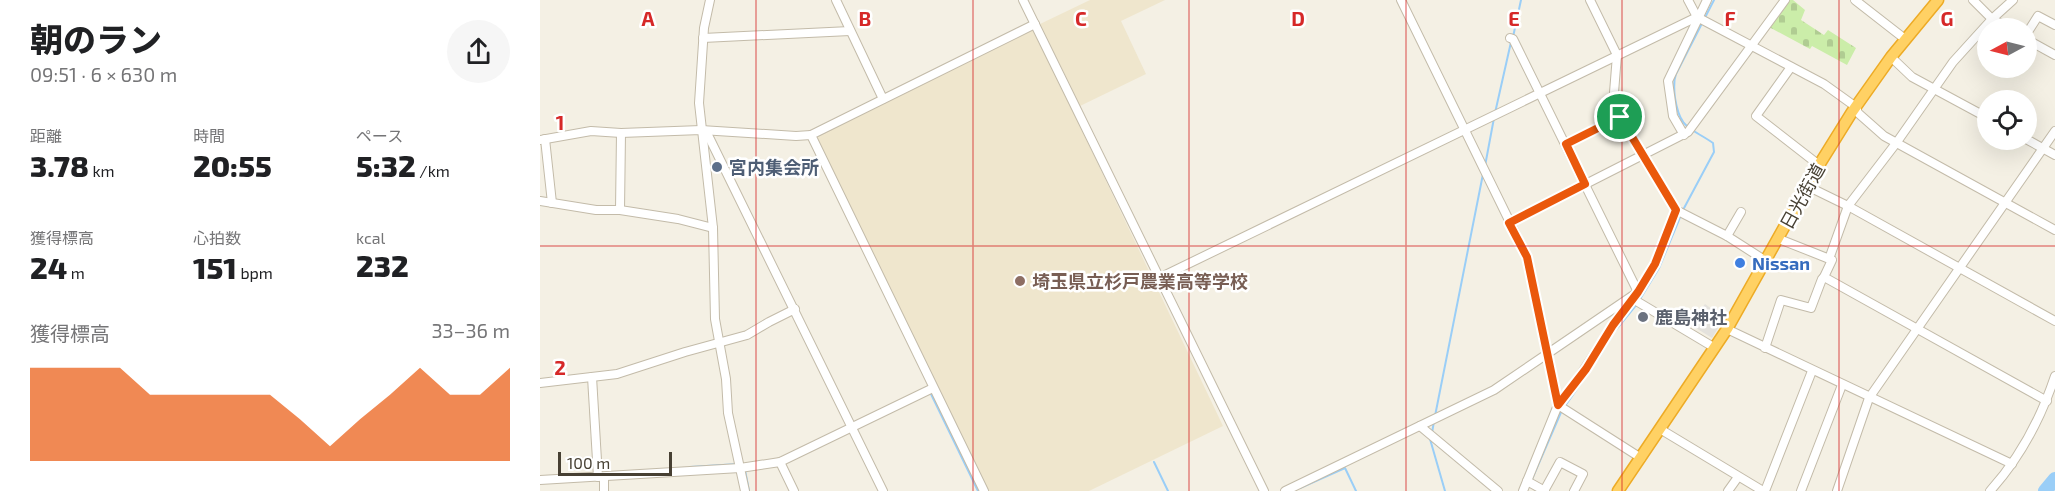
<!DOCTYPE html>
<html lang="ja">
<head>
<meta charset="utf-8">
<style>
	:root { --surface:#fff; --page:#f6f6f6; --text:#202124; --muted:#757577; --accent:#ea580c }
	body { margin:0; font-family:"Exo 2","Noto Sans JP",sans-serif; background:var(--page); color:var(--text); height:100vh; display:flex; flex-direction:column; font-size:22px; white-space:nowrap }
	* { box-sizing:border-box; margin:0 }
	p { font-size:20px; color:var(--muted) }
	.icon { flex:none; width:33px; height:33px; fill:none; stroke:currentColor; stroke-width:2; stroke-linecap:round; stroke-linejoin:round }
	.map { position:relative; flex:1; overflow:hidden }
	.side { display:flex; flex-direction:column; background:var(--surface); width:540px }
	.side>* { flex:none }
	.needle { width:39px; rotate:263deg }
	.tools { position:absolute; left:1437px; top:18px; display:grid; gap:12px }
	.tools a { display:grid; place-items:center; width:60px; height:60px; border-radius:50%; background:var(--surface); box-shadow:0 6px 24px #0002; font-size:30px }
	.scale { position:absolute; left:18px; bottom:15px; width:114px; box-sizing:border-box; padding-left:6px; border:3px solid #474033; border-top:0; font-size:16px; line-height:21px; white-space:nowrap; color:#474033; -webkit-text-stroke:4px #fff; paint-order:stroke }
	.pin { position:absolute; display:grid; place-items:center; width:51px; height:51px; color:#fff; margin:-26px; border:3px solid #fff; border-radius:50%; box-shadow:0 2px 6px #0007 }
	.round { display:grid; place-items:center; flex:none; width:63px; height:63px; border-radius:32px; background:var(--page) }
	.headline { display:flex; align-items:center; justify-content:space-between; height:102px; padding:0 30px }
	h1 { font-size:33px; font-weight:800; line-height:45px }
	.figures { display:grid; grid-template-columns:repeat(3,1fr); gap:9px; height:102px; padding:6px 30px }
	.figures div { display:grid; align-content:center }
	.figures b { font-size:30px; font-weight:800 }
	.figures small { font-size:16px; font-weight:400 }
	.figures p { font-size:16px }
	.chart { height:168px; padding:12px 30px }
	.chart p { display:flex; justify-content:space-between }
	.chart svg { width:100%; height:108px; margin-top:6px; fill:var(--accent); opacity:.7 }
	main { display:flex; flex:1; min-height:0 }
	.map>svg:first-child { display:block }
	.education { fill:#efe6cd }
	.cemetery { fill:url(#cemetery-stones) }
	.parking { fill:#e4e2dd }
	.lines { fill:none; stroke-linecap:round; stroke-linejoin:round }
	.stream { stroke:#9acef7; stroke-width:2 }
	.river { stroke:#9acef7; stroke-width:14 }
	.minor-casing { stroke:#c3bba9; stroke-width:10 }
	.highway-casing { stroke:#edab26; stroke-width:13 }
	.minor { stroke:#fff; stroke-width:8 }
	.highway { stroke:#ffd164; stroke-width:10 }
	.route-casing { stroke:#fff; stroke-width:12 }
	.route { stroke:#ea580c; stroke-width:8 }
	.grid { fill:none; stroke:#d62828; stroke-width:1.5; stroke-opacity:0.55 }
	.service-dot { fill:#5c6f8a; stroke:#fff; stroke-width:2 }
	.shop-dot { fill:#3f7fe0; stroke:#fff; stroke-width:2 }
	.education-dot { fill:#8d6e63; stroke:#fff; stroke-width:2 }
	.worship-dot { fill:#6b7280; stroke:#fff; stroke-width:2 }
	.labels { text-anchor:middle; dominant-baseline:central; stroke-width:5; stroke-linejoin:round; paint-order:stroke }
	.service-label { font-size:18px; font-weight:bold; fill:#4e5e75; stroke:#fff; text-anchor:start }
	.street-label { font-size:18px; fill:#474033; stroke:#fff }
	.shop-label { font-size:18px; font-weight:bold; fill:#366cbe; stroke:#fff; text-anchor:start }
	.education-label { font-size:18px; font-weight:bold; fill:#785e54; stroke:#fff; text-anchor:start }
	.worship-label { font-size:18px; font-weight:bold; fill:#5b616d; stroke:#fff; text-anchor:start }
	.grid-label { font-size:20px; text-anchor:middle; font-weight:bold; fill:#d62828; stroke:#fff; stroke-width:5; stroke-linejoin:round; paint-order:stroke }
</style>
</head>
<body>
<main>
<section class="side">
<div class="headline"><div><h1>朝のラン</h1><p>09:51 · 6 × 630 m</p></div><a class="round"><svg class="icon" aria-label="share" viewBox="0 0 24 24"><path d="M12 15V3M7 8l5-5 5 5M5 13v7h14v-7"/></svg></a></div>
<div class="figures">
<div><p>距離</p><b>3.78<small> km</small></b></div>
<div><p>時間</p><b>20:55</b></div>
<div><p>ペース</p><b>5:32<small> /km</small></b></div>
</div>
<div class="figures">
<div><p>獲得標高</p><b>24<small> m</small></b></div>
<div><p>心拍数</p><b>151<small> bpm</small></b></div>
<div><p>kcal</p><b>232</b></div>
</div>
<div class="chart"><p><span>獲得標高</span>33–36 m</p>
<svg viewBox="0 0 160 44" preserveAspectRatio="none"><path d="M0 44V6L10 6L20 6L30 6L40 17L50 17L60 17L70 17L80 17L90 27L100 38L110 27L120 17L130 6L140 17L150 17L160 6V44z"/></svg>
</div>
</section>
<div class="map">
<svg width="1515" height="491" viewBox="0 0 1515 491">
	<defs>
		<pattern id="cemetery-stones" width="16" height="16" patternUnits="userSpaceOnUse" patternTransform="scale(1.5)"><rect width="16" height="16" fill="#cbeda9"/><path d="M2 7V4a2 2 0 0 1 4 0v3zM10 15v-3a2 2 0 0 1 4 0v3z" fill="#b0cc92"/></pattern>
	</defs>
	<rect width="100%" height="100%" fill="#f4f0e4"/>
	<g class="education">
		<polygon points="550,0 625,0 581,21 606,74 540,106 500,24"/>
		<polygon points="493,28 683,426 549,491 449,491 276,136"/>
	</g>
	<polygon class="cemetery" points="1249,0 1253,0 1265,10 1261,20 1284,35 1288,30 1316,48 1307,65 1272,46 1270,49 1229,27"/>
	<polygon class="parking" points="1165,304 1184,318 1172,338 1151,325"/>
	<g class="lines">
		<g class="stream">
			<polyline points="973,37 981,0"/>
			<polyline points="955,113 971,42"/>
			<polyline points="945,166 954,118"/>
			<polyline points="391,394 438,491"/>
			<path d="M1025,406L1058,359L1074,332L1097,304L1119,268L1143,210L1174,152L1173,143C1150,127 1140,130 1135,98C1134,90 1133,82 1136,74L1174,0"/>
			<polyline points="895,416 943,174"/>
			<polyline points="892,433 894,421"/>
			<polyline points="890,439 905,491"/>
			<polyline points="614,462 628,491"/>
			<polyline points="150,467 198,464"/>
			<polyline points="205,470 209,491"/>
			<polyline points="992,479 1022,410"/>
			<polyline points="760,488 805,468 816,491"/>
		</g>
		<polyline class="river" points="1505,491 1515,479"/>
		<defs>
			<g id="minor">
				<polyline points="170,0 164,28 159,103 173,228 175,319 186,379 188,413 205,491"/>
				<polyline points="296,0 343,99"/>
				<polyline points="483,0 724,491"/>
				<polyline points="1050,0 1077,55 1073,105 1136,210 1115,264 1098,292 1007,354 1018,405 1101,458"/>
				<polyline points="1148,0 1157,17"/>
				<polyline points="1315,0 1365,39"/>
				<polyline points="1433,0 1452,19 1469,28"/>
				<polyline points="1486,35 1498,16 1515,25"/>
				<polyline points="163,38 310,31"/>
				<polyline points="970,38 973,39 1098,292 1073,325 1034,385 1018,405 983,491"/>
				<polyline points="1486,39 1515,55"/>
				<polyline points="1351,57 1372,77 1448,118"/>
				<polyline points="1251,67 1216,116 1279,165"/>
				<polyline points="166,131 343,491"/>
				<polyline points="1144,135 1133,116 1128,81 1167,0"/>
				<polyline points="5,139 12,203"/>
				<polyline points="1486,139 1515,155"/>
				<polyline points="0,140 51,131 81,133 161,130 256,136 271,135"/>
				<polyline points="1026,144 1080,117"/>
				<polyline points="1267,186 1308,206 1515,321"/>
				<polyline points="0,201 56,210 80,210 138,219 173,228"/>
				<polyline points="80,210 81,133"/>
				<polyline points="1136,210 1187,236 1226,261"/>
				<polyline points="969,223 1148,132 1245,0"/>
				<polyline points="1187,236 1201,212"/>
				<polyline points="1239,239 1292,260 1284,277 1507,401"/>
				<polyline points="1289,259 1308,206 1357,142 1413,62 1452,19 1473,0"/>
				<polyline points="619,278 1157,17 1284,84 1316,107 1318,113 1344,136 1515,230"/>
				<polyline points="1093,299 1175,348"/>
				<polyline points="1187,329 1472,464"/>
				<polyline points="1225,348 1241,300 1271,308 1282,279 1284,277"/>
				<polyline points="52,377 58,477"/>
				<polyline points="0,383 77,374 145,352 207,335 229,322 255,309"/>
				<polyline points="880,426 958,491"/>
				<polyline points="1120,429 1223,491"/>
				<polyline points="240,462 254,491"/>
				<polyline points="64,477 64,491"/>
				<polyline points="0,480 200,468 240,462 393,388"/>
				<polyline points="987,481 1005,491"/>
				<polyline points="444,491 271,135 495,24"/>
				<polyline points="745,491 954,390 1007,354 987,257 861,0"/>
				<polyline points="1004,491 1020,462 1043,474 1034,491"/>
				<polyline points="1188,491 1198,477"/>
				<polyline points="1225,491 1272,371"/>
				<polyline points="1261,491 1302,385"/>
				<polyline points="1297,491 1329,398 1515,131"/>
				<path d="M1450,491C1480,458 1501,418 1515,376"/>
			</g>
			<polyline id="highway" points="1078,491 1187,329 1279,165 1312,112 1351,57 1398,0"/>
		</defs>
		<use href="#minor" class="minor-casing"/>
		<use href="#highway" class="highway-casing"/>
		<use href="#minor" class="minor"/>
		<use href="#highway" class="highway"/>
	</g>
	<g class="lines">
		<defs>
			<polygon id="route" points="1080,117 1136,210 1115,264 1098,292 1073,325 1046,369 1018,405 987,257 969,223 1045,184 1026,144"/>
		</defs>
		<use href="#route" class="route-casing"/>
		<use href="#route" class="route"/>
	</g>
	<path class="grid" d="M216,0V491M433,0V491M649,0V491M866,0V491M1082,0V491M1299,0V491M0,246H1515"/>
	<circle class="service-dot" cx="177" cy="167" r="6"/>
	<circle class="shop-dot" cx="1200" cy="263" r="6"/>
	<circle class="education-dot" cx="480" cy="281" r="6"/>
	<circle class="worship-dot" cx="1103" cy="317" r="6"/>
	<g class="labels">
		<g class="service-label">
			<text x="189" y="167">宮内集会所</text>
		</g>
		<g class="street-label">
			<text transform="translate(1262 196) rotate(-61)">日光街道</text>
		</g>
		<g class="shop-label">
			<text x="1212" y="263">Nissan</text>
		</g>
		<g class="education-label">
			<text x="492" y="281">埼玉県立杉戸農業高等学校</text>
		</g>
		<g class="worship-label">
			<text x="1115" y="317">鹿島神社</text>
		</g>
	</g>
	<g class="grid-label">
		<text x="108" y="26">A</text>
		<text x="325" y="26">B</text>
		<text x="541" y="26">C</text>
		<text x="758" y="26">D</text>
		<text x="974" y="26">E</text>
		<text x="1190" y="26">F</text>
		<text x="1407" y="26">G</text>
		<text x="20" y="130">1</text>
		<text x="20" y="375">2</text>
	</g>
</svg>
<div class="tools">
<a><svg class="needle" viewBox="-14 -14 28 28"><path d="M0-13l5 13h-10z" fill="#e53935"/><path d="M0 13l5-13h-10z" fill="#757577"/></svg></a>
<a><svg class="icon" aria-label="locate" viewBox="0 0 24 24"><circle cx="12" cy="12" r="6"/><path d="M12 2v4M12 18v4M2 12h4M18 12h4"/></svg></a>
</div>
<div class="scale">100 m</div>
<div class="pin" style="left:1080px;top:117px;background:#1e9e55"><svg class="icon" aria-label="arrive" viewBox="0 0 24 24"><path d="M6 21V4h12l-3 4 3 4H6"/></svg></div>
</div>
</main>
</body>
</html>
